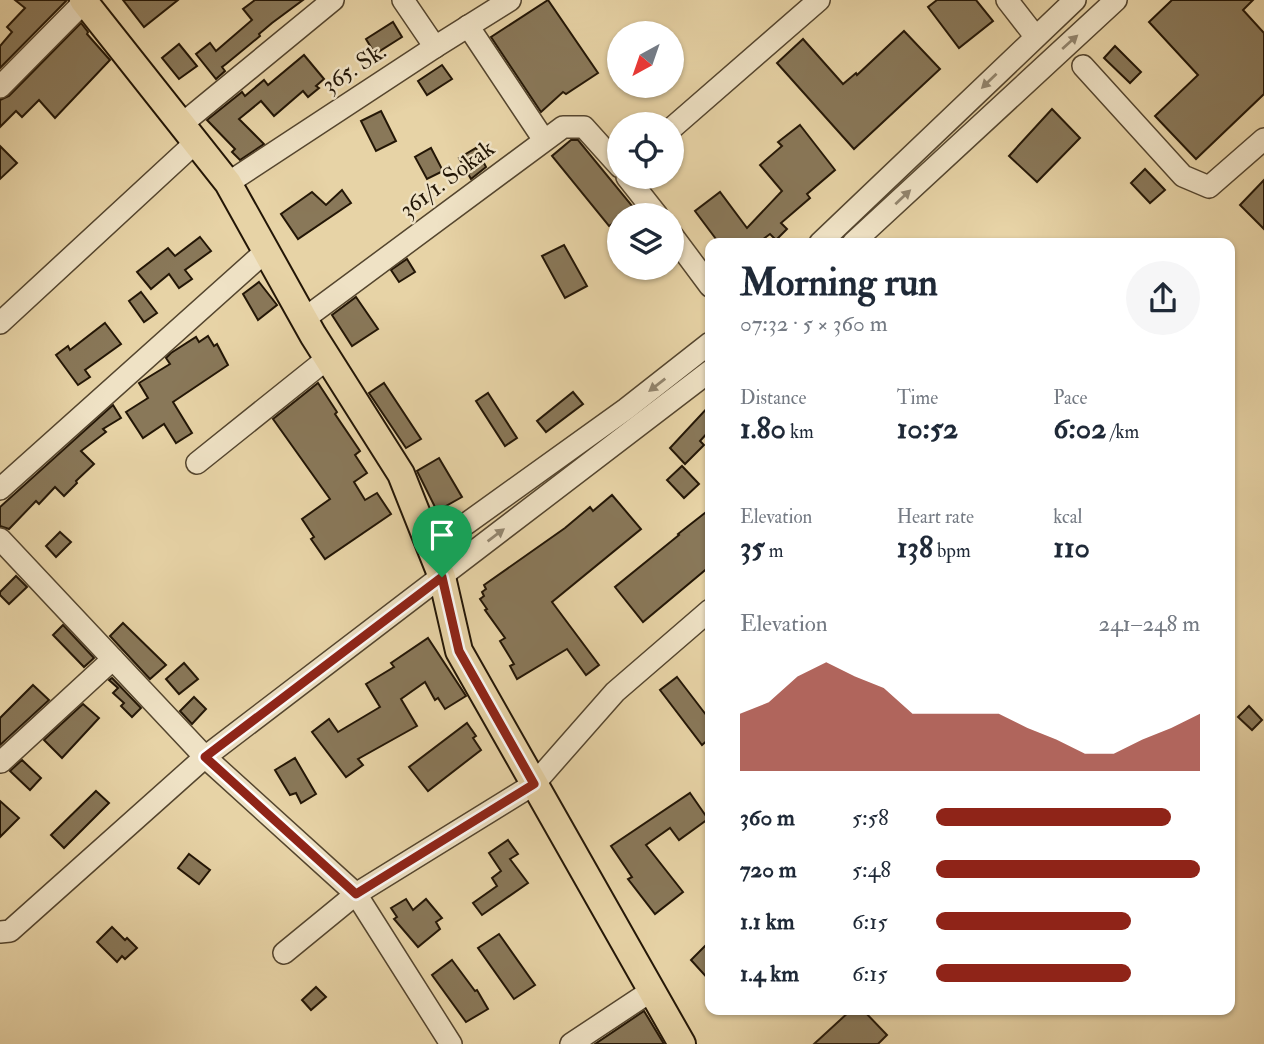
<!DOCTYPE html>
<html lang="en">
<head>
<meta charset="utf-8">
<style>
	:root { --surface:#fff; --page:#f6f6f7; --text:#1f2937; --muted:#747a83; --accent:#8f2418 }
	body { margin:0; font-family:"IM FELL Double Pica",serif; background:var(--page); color:var(--text); height:100vh; display:flex; flex-direction:column; font-size:26px; white-space:nowrap }
	* { box-sizing:border-box; margin:0 }
	p { font-size:23px; color:var(--muted) }
	.icon { flex:none; width:38px; height:38px; fill:none; stroke:currentColor; stroke-width:2; stroke-linecap:round; stroke-linejoin:round }
	.map { position:relative; flex:1; overflow:hidden }
	.side { position:absolute; left:705px; top:238px; width:530px; height:777px; display:flex; flex-direction:column; background:var(--surface); border-radius:14px; box-shadow:0 2px 5px #0004 }
	.side>* { flex:none }
	.needle { width:46px; rotate:220deg }
	.buttons { position:absolute; left:607px; top:21px; display:grid; gap:14px }
	.buttons a { display:grid; place-items:center; width:77px; height:77px; border-radius:50%; background:var(--surface); box-shadow:0 2px 5px #0004; font-size:35px }
	.pin { position:absolute; display:grid; place-items:center; width:60px; height:60px; color:#fff; margin:-72px -30px; border-radius:50% 50% 50% 0; rotate:-45deg; box-shadow:0 0 7px #0007 }
	.pin .icon { rotate:45deg }
	.round { display:grid; place-items:center; flex:none; width:74px; height:74px; border-radius:37px; background:var(--page) }
	.summary { display:flex; align-items:center; justify-content:space-between; height:119px; padding:0 35px }
	h1 { font-size:38px; font-weight:700; line-height:52px }
	.metrics { display:grid; grid-template-columns:repeat(3,1fr); gap:10px; height:119px; padding:7px 35px }
	.metrics div { display:grid; align-content:center }
	.metrics b { font-size:30px; font-weight:700 }
	.metrics small { font-size:19px; font-weight:400 }
	.metrics p { font-size:19px }
	.chart { height:196px; padding:14px 35px }
	.chart p { display:flex; justify-content:space-between }
	.chart svg { width:100%; height:126px; margin-top:7px; fill:var(--accent); opacity:.7 }
	ul { padding:0 35px; list-style:none; font-size:23px }
	li { display:grid; grid-template-columns:112px 84px 1fr; align-items:center; height:52px }
	li i { height:18px; border-radius:9px; background:var(--accent) }
	.map>svg:first-child { display:block }
	.building { fill:#897859; stroke:#231606; stroke-width:2 }
	.lines { fill:none; stroke-linecap:round; stroke-linejoin:round }
	.minor-casing { stroke:#54452e; stroke-width:24 }
	.major-casing { stroke:#231606; stroke-width:30 }
	.minor { stroke:#efe2c5; stroke-width:21 }
	.major { stroke:#e7d3a6; stroke-width:26 }
	.oneway { fill:#93866f }
	.route-casing { stroke:#fff; stroke-width:14 }
	.route { stroke:#8f2418; stroke-width:9 }
	.labels { text-anchor:middle; dominant-baseline:central; stroke-width:5; stroke-linejoin:round; paint-order:stroke }
	.street-label { font-size:24px; fill:#231606; stroke:#efe2c5 }
</style>
</head>
<body>
<div class="map">
<svg width="1264" height="1044" viewBox="0 0 1264 1044">
	<rect width="100%" height="100%" fill="#e7d3a6"/>
	<filter id="stains"><feTurbulence type="fractalNoise" baseFrequency=".00286" numOctaves="4"/><feColorMatrix values="0 0 0 0 .2 0 0 0 0 .09 0 0 0 0 .02 0 0 0 .5 -.17"/></filter>
	<radialGradient id="worn" r=".72"><stop offset=".6" stop-color="#630" stop-opacity="0"/><stop offset="1" stop-color="#630" stop-opacity=".3"/></radialGradient>
	<g class="building">
		<polygon points="15,0 67,0 0,68 0,46 12,32 7,27 25,8"/>
		<polygon points="123,0 178,0 144,27"/>
		<polygon points="255,0 303,0 272,23 259,34 260,36 226,64 222,67 225,71 216,79 196,54 210,43 216,51 252,20 243,9"/>
		<polygon points="548,0 598,73 566,94 563,92 541,112 491,37"/>
		<polygon points="937,0 976,0 993,21 959,48 928,7"/>
		<polygon points="1172,0 1253,0 1243,10 1264,33 1264,94 1196,159 1155,116 1198,75 1149,22"/>
		<polygon points="393,22 402,37 375,54 366,39"/>
		<polygon points="81,23 88,32 87,34 110,60 55,118 39,100 22,117 16,111 0,127 0,100 9,96"/>
		<polygon points="904,31 940,69 854,149 777,63 803,39 843,84 856,73 857,75"/>
		<polygon points="179,44 197,66 179,79 162,58"/>
		<polygon points="1115,46 1141,72 1130,83 1104,58"/>
		<polygon points="304,55 324,79 316,86 319,88 308,97 303,91 274,116 261,101 239,119 264,144 240,160 232,152 235,149 207,120 242,92 245,96 264,80 268,85"/>
		<polygon points="442,65 452,79 427,95 418,81"/>
		<polygon points="1052,109 1080,138 1037,182 1009,156"/>
		<polygon points="381,111 396,141 376,151 361,121"/>
		<polygon points="800,125 835,170 807,194 810,198 781,223 787,229 776,240 770,234 758,243 719,243 695,211 720,192 747,228 782,191 760,165 782,146 778,142"/>
		<polygon points="571,140 578,140 633,207 623,215 620,215 620,218 609,226 552,156"/>
		<polygon points="0,146 17,163 0,179"/>
		<polygon points="431,148 443,171 427,179 415,157"/>
		<polygon points="476,148 486,167 471,179 459,158"/>
		<polygon points="1145,169 1165,190 1150,203 1131,183"/>
		<polygon points="1264,180 1264,229 1240,205"/>
		<polygon points="342,190 351,203 298,239 281,214 312,192 326,205"/>
		<polygon points="200,237 211,251 185,270 192,279 179,288 169,274 151,289 137,272 168,248 175,256"/>
		<polygon points="564,245 587,286 565,298 542,256"/>
		<polygon points="407,259 415,272 399,282 391,270"/>
		<polygon points="259,282 277,305 258,320 243,294"/>
		<polygon points="141,292 157,313 144,322 129,301"/>
		<polygon points="356,297 378,329 352,346 332,315"/>
		<polygon points="105,323 121,344 85,370 90,377 78,385 56,355 68,346 70,350"/>
		<polygon points="208,336 214,346 217,344 228,365 173,402 192,433 176,443 164,424 143,438 126,412 148,398 139,383 170,364 166,358 171,353 196,337 199,342"/>
		<polygon points="318,383 337,412 335,414 360,451 355,455 367,473 354,482 365,500 377,493 391,514 325,559 311,539 314,537 302,519 330,499 273,419"/>
		<polygon points="384,383 421,439 406,448 369,393"/>
		<polygon points="573,392 583,404 546,432 537,421"/>
		<polygon points="488,393 517,438 505,446 476,401"/>
		<polygon points="113,405 121,418 103,429 106,432 81,451 94,464 76,481 77,483 64,496 55,487 39,504 36,501 9,529 0,526 0,507"/>
		<polygon points="710,405 710,430 700,441 704,445 685,464 670,448"/>
		<polygon points="439,458 462,497 437,511 417,471"/>
		<polygon points="682,466 699,484 684,498 667,480"/>
		<polygon points="612,495 641,529 552,602 599,665 586,675 567,649 517,679 510,666 514,664 500,641 505,638 485,610 487,609 480,599 484,596 482,592 486,589 484,585 565,528 590,507 593,511"/>
		<polygon points="710,509 710,566 643,622 615,587 679,535 678,534"/>
		<polygon points="60,532 71,542 56,557 46,546"/>
		<polygon points="16,576 27,587 9,604 0,595 0,592"/>
		<polygon points="123,623 166,665 150,679 110,636"/>
		<polygon points="63,625 94,658 84,667 53,635"/>
		<polygon points="428,638 466,696 445,709 438,698 435,700 425,682 401,699 417,726 358,759 363,765 346,777 312,732 329,719 338,732 380,707 366,684 394,667 391,663"/>
		<polygon points="184,663 198,679 179,694 166,679"/>
		<polygon points="677,677 710,720 710,738 702,745 660,690"/>
		<polygon points="112,678 141,708 132,717 121,706 124,703 113,693 118,688 109,680"/>
		<polygon points="33,685 49,700 0,745 0,718"/>
		<polygon points="194,697 206,709 192,724 180,711"/>
		<polygon points="83,704 99,718 62,758 44,740"/>
		<polygon points="1249,706 1262,720 1252,730 1238,717"/>
		<polygon points="467,723 476,736 473,738 481,750 428,791 409,767"/>
		<polygon points="295,758 316,794 301,803 296,793 290,795 275,770"/>
		<polygon points="22,760 41,778 30,790 10,771"/>
		<polygon points="96,791 109,803 64,848 51,835"/>
		<polygon points="690,793 708,819 679,840 670,828 646,845 683,892 655,914 628,879 632,877 611,846"/>
		<polygon points="0,801 19,818 0,837"/>
		<polygon points="508,840 518,854 510,859 528,883 482,915 473,903 497,886 492,878 501,871 489,853"/>
		<polygon points="189,854 210,870 199,884 178,868"/>
		<polygon points="406,899 413,910 426,899 442,918 436,922 440,929 418,947 394,919 397,917 391,908"/>
		<polygon points="112,927 125,940 127,938 137,948 125,959 122,956 117,962 97,942"/>
		<polygon points="499,934 535,985 514,999 478,948"/>
		<polygon points="710,941 710,981 691,960"/>
		<polygon points="452,960 475,991 477,990 488,1009 466,1022 432,975"/>
		<polygon points="316,987 326,997 311,1010 302,1000"/>
		<polygon points="851,1010 863,1010 887,1035 878,1044 814,1044"/>
		<polygon points="644,1011 664,1044 595,1044"/>
	</g>
	<g class="lines">
		<defs>
			<g id="minor">
				<polyline points="403,0 435,47"/>
				<polyline points="1007,0 1035,36"/>
				<polyline points="468,26 544,140"/>
				<polyline points="1083,66 1183,176 1209,187 1264,139"/>
				<polyline points="0,87 84,2"/>
				<polyline points="182,124 333,0"/>
				<polyline points="672,128 819,0"/>
				<polyline points="627,177 657,215"/>
				<polyline points="228,183 435,47 510,0"/>
				<polyline points="672,235 710,286"/>
				<polyline points="820,243 1075,0"/>
				<polyline points="853,243 1116,0"/>
				<polyline points="304,319 563,127 584,127 620,167"/>
				<polyline points="0,323 196,142"/>
				<polyline points="197,463 328,358"/>
				<polyline points="0,489 266,251"/>
				<polyline points="0,539 205,757 356,894 451,1044"/>
				<polyline points="431,549 626,409 710,343"/>
				<polyline points="1,762 113,659"/>
				<polyline points="0,932 10,931 205,757 710,371"/>
				<polyline points="284,953 356,894 534,784 615,692 710,610"/>
				<polyline points="571,1044 651,991"/>
			</g>
			<polyline id="major" points="83,0 228,183 313,335 401,474 442,577 459,651 682,1044"/>
		</defs>
		<use href="#minor" class="minor-casing"/>
		<use href="#major" class="major-casing"/>
		<use href="#minor" class="minor"/>
		<use href="#major" class="major"/>
	</g>
	<defs><path id="oneway-solid" d="M-6-.8H1V-3.2L6.5 0L1 3.2V.8H-6Z" transform="scale(1.75)"/></defs>
	<g class="oneway">
		<use href="#oneway-solid" transform="translate(1070 42) rotate(-42)"/>
		<use href="#oneway-solid" transform="translate(989 81) rotate(136)"/>
		<use href="#oneway-solid" transform="translate(903 197) rotate(-43)"/>
		<use href="#oneway-solid" transform="translate(657 385) rotate(142)"/>
		<use href="#oneway-solid" transform="translate(496 535) rotate(-37)"/>
	</g>
	<g class="lines">
		<defs>
			<polygon id="route" points="442,577 459,651 534,784 356,894 205,757"/>
		</defs>
		<use href="#route" class="route-casing"/>
		<use href="#route" class="route"/>
	</g>
	<g class="labels">
		<g class="street-label">
			<text transform="translate(354 68) rotate(-33)">365. Sk.</text>
			<text transform="translate(447 179) rotate(-37)">361/1. Sokak</text>
		</g>
	</g>
	<rect width="100%" height="100%" filter="url(#stains)"/>
	<rect width="100%" height="100%" fill="url(#worn)"/>
</svg>
<div class="buttons">
<a><svg class="needle" viewBox="-14 -14 28 28"><path d="M0-13l5 13h-10z" fill="#e53935"/><path d="M0 13l5-13h-10z" fill="#747a83"/></svg></a>
<a><svg class="icon" aria-label="locate" viewBox="0 0 24 24"><circle cx="12" cy="12" r="6"/><path d="M12 2v4M12 18v4M2 12h4M18 12h4"/></svg></a>
<a><svg class="icon" aria-label="layers" viewBox="0 0 24 24"><path d="M12 4l9 5-9 5-9-5zM3 14l9 5 9-5"/></svg></a>
</div>
<div class="pin" style="left:442px;top:577px;background:#1e9e55"><svg class="icon" aria-label="arrive" viewBox="0 0 24 24"><path d="M6 21V4h12l-3 4 3 4H6"/></svg></div>
<section class="side">
<div class="summary"><div><h1>Morning run</h1><p>07:32 · 5 × 360 m</p></div><a class="round"><svg class="icon" aria-label="share" viewBox="0 0 24 24"><path d="M12 15V3M7 8l5-5 5 5M5 13v7h14v-7"/></svg></a></div>
<div class="metrics">
<div><p>Distance</p><b>1.80<small> km</small></b></div>
<div><p>Time</p><b>10:52</b></div>
<div><p>Pace</p><b>6:02<small> /km</small></b></div>
</div>
<div class="metrics">
<div><p>Elevation</p><b>35<small> m</small></b></div>
<div><p>Heart rate</p><b>138<small> bpm</small></b></div>
<div><p>kcal</p><b>110</b></div>
</div>
<div class="chart"><p><span>Elevation</span>241–248 m</p>
<svg viewBox="0 0 160 44" preserveAspectRatio="none"><path d="M0 44V24L10 20L20 11L30 6L40 11L50 15L60 24L70 24L80 24L90 24L100 29L110 33L120 38L130 38L140 33L150 29L160 24V44z"/></svg>
</div>
<ul>
<li><b>360 m</b>5:58<i style="width:89%"></i></li>
<li><b>720 m</b>5:48<i style="width:100%"></i></li>
<li><b>1.1 km</b>6:15<i style="width:74%"></i></li>
<li><b>1.4 km</b>6:15<i style="width:74%"></i></li>
</ul>
</section>
</div>
</body>
</html>
